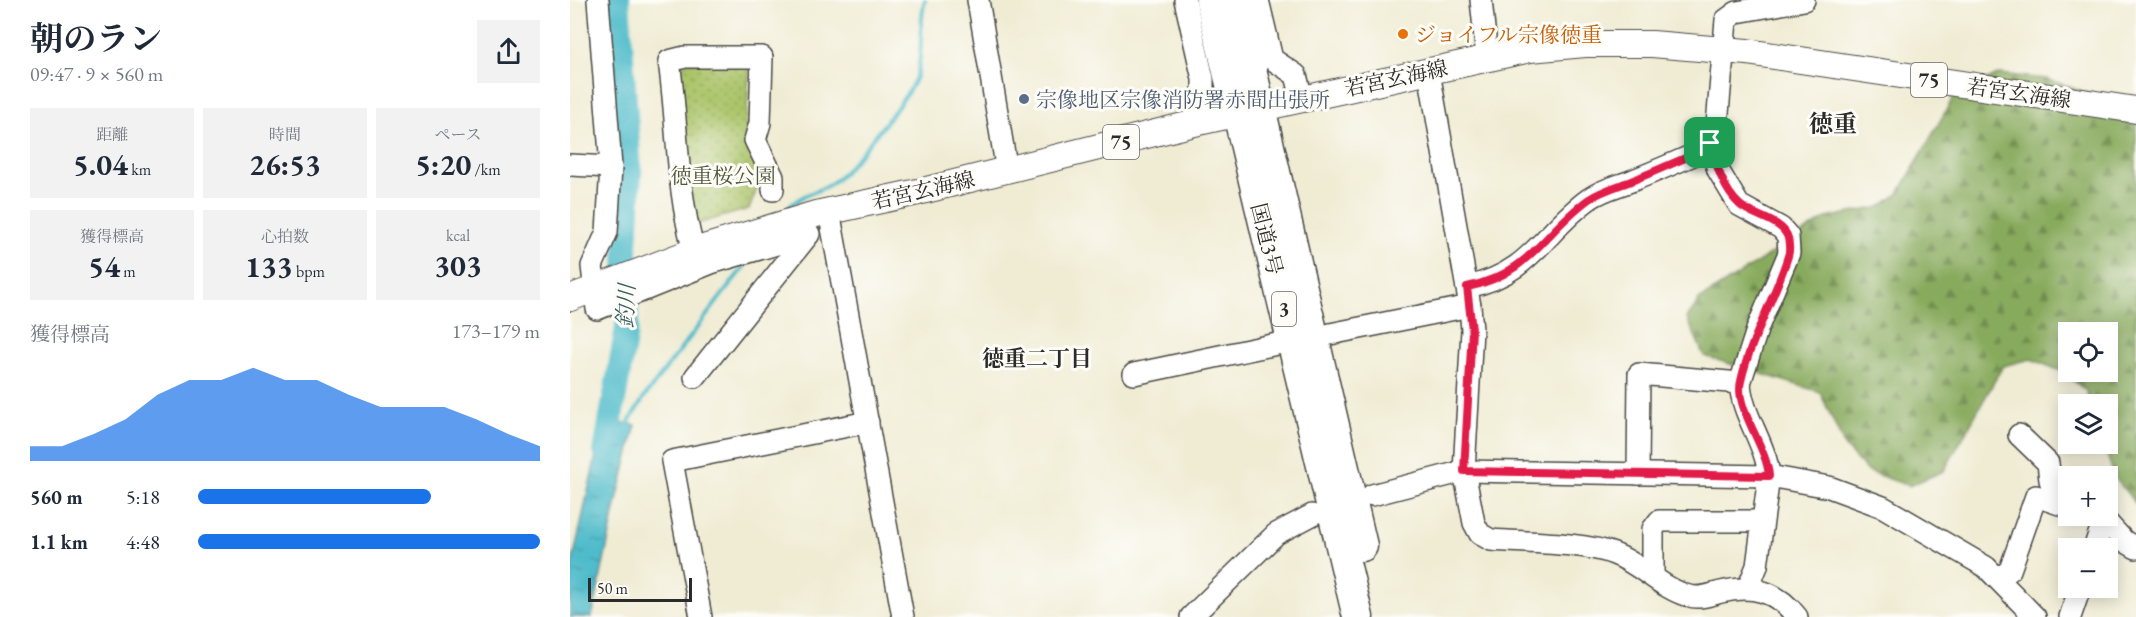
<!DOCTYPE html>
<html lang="ja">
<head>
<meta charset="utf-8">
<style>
	:root { --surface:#fff; --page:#f2f2f3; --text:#1f2937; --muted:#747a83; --accent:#1a73e8 }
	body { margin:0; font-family:"EB Garamond","Noto Serif JP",serif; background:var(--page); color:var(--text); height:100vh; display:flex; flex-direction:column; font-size:22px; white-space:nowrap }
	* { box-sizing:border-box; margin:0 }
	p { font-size:20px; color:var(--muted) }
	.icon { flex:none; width:33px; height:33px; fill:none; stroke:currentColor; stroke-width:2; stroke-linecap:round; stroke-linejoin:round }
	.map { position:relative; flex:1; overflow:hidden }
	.sheet { display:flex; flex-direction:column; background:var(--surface); width:570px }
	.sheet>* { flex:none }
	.tools { position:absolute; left:1488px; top:322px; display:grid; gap:12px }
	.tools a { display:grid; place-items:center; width:60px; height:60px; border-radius:0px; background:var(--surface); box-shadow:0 3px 15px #0003; font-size:30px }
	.scale { position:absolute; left:18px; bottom:15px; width:104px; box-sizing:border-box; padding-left:6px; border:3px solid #2b2b2b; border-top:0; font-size:16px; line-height:21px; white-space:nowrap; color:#2b2b2b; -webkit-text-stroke:4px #fdfcf7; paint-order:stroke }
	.pin { position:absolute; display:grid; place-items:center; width:51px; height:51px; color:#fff; margin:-26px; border-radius:12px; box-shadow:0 3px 9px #0006 }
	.round { display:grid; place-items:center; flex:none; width:63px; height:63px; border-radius:0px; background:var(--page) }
	.summary { display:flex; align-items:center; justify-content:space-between; height:102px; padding:0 30px }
	h1 { font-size:33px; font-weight:700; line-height:45px }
	.metrics { display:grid; grid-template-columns:repeat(3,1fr); gap:9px; height:102px; padding:6px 30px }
	.metrics div { display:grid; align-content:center; border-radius:0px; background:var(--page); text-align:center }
	.metrics b { font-size:30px; font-weight:700 }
	.metrics small { font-size:16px; font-weight:400 }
	.metrics p { font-size:16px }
	.chart { height:168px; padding:12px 30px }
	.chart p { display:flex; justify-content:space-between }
	.chart svg { width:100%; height:108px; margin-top:6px; fill:var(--accent); opacity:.7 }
	ul { padding:0 30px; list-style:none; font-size:20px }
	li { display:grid; grid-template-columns:96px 72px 1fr; align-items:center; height:45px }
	li i { height:15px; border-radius:8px; background:var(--accent) }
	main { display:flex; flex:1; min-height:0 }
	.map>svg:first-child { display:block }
	.grass { fill:url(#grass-dots); stroke:#6b784a; stroke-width:1.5 }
	.forest { fill:url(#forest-firs); stroke:#5a6a44; stroke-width:1.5; fill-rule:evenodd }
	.water { fill:url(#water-ripples); stroke:#3e747b; stroke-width:1.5 }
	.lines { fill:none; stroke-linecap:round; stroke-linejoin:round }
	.stream { stroke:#50bccb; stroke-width:4 }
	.river { stroke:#50bccb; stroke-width:24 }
	.minor-casing { stroke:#494844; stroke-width:24 }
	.major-casing { stroke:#494844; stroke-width:28 }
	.highway-casing { stroke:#494844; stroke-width:33 }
	.minor { stroke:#fff; stroke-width:21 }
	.major { stroke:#fff; stroke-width:26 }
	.highway { stroke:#fff; stroke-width:30 }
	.route-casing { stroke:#fff; stroke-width:12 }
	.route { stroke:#e11d48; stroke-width:8 }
	.food-dot { fill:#e8710a; stroke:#fdfcf7; stroke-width:2 }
	.service-dot { fill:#5c6f8a; stroke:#fdfcf7; stroke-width:2 }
	.labels { text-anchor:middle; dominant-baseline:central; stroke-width:6; stroke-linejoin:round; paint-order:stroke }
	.shield { fill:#fdfcf7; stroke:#6a6a68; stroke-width:1.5 }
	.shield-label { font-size:20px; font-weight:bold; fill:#2b2b2b }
	.food-label { font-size:21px; fill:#c56008; stroke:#fdfcf7; text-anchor:start }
	.street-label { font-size:21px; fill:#2b2b2b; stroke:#fdfcf7 }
	.service-label { font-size:21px; fill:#4e5e75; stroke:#fdfcf7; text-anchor:start }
	.park-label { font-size:21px; fill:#51593e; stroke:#fdfcf7 }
	.water-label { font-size:22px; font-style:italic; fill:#385e63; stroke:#fdfcf7 }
	.neighbourhood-label { font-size:22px; font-weight:bold; fill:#2b2b2b; stroke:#fdfcf7 }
	.quarter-label { font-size:24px; font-weight:bold; fill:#2b2b2b; stroke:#fdfcf7 }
</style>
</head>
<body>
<main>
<section class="sheet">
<div class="summary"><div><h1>朝のラン</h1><p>09:47 · 9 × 560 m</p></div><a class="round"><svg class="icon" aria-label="share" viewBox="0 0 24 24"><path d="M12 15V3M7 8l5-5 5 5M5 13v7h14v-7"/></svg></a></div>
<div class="metrics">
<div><p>距離</p><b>5.04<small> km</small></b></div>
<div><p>時間</p><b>26:53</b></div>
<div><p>ペース</p><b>5:20<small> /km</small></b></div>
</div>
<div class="metrics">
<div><p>獲得標高</p><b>54<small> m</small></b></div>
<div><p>心拍数</p><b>133<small> bpm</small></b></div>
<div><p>kcal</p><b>303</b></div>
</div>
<div class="chart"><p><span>獲得標高</span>173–179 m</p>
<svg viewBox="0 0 160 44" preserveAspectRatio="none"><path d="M0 44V38L10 38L20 33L30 27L40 17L50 11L60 11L70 6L80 11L90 11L100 17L110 22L120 22L130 22L140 27L150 33L160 38V44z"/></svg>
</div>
<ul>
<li><b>560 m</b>5:18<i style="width:68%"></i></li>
<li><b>1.1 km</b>4:48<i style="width:100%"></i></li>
</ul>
</section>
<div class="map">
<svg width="1566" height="617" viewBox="0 0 1566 617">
	<defs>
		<pattern id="grass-dots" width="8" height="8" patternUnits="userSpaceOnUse" patternTransform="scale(1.5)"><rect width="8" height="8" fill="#abc469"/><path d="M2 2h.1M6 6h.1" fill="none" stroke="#8b9f57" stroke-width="1.8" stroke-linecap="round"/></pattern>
		<pattern id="forest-firs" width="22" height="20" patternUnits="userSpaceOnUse" patternTransform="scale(1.5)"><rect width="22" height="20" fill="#88aa5d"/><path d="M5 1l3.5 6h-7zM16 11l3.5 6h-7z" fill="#6f8b4d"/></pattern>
		<pattern id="water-ripples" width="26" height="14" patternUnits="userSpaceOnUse" patternTransform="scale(1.5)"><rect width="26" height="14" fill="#50bccb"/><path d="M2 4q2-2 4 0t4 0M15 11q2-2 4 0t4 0" fill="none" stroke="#4399a5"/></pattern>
	</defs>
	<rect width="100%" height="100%" fill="#fdfcf7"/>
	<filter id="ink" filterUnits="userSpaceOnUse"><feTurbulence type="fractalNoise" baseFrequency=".0167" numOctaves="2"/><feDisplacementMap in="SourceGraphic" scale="12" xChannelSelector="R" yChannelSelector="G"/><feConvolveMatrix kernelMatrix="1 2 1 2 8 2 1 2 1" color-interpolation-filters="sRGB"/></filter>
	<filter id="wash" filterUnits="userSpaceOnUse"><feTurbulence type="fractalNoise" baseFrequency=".008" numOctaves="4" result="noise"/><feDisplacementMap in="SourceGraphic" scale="24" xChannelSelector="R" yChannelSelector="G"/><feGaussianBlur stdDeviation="1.35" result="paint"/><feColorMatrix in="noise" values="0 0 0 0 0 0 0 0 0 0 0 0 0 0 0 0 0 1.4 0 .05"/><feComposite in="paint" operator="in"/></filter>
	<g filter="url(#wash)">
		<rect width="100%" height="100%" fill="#f0ecd4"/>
		<polygon class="grass" points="118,62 179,67 176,131 192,176 179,209 123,225 113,161 110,68"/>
		<path class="forest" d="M1429,74L1477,79L1566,110V504L1545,478L1533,444H1538V405H1520L1516,391L1491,371L1461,359L1433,366L1374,471L1339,486L1297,471L1275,447L1250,392L1134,356L1117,318L1129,300L1256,218L1310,207L1329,193L1383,98ZM1498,333H1538V372H1498Z"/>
		<polygon class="water" points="34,419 66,425 48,496 22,617 0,617 0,573"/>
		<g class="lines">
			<g class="stream">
				<path d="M216,211C232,191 247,195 266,180C282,166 343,92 347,74C354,50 348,24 355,0"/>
				<polyline points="55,428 75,396 179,260"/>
			</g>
			<polyline class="river" points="35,451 57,327 56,245 60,172 48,0"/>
		</g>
	</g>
	<g filter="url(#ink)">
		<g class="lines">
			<defs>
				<g id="minor">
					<polyline points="28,0 41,167 37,232 22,266 27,309 141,263 238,235"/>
					<polyline points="408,0 437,171"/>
					<polyline points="615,0 633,79 633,121"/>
					<polyline points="688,0 702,59 726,75 732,99"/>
					<polyline points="911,0 917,57"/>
					<path d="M859,72L900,306L902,330L894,471L904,523L910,534L921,540C956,543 1013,542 1044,554C1071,564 1092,589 1119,596C1130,599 1140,595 1151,592C1182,584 1207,591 1227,617"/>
					<polyline points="1140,143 1148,170 1169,205 1211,228 1218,236 1219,253 1188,327 1170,383"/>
					<polyline points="0,165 41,167"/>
					<polyline points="259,211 333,617"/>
					<path d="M124,251C106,188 108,125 99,61L115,57H192L190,123L185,140L203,177V190"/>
					<path d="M897,287C961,274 973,232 1019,199C1031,190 1048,186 1061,181C1084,172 1107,162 1130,152L1140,143L1147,125L1156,20L1167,12L1234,0"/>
					<polyline points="760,334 900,306"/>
					<polyline points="564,374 707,344"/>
					<polyline points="125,377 239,234"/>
					<polyline points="1449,435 1478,463 1480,480 1488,503"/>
					<path d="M1068,474L1069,374L1170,383C1172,416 1196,443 1199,476L1187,566L1178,588"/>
					<polyline points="802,495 894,471 1199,476 1259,487 1313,507 1416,567 1465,617"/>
					<polyline points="1534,519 1554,541 1566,548"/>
					<polyline points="1524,549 1534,519 1525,516"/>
					<polyline points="1083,575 1083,529 1089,521 1192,521"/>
					<polyline points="1430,578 1440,570 1466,496 1498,507"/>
					<polyline points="131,617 102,461 298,422"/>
					<polyline points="621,617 706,534 742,515"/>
					<polyline points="1500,617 1510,588"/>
				</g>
				<polyline id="major" points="0,298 124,251 246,214 348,192 633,121 960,49 1015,44 1082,44 1177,52 1566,110"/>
				<g id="highway">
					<polyline points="641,0 788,617"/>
					<polyline points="665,0 792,546"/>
				</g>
			</defs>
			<use href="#minor" class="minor-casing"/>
			<use href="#major" class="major-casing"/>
			<use href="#highway" class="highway-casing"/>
			<use href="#minor" class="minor"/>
			<use href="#major" class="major"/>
			<use href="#highway" class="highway"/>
		</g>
	</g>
	<g class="lines" filter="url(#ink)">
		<defs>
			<path id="route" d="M1140,143C1146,164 1153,190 1170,205C1182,216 1213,220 1218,238C1219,243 1220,251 1218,256C1205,298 1181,337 1171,381C1164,408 1197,446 1199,476L894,471L902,330L897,287C961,274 973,232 1019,199C1031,191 1048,186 1061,181C1084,172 1107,161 1130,152Z"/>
		</defs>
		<use href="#route" class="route-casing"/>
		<use href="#route" class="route"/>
	</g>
	<circle class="food-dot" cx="833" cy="34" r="6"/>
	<circle class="service-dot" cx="454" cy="99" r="6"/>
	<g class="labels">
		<g class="shield">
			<rect x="1341" y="63" width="36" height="34" rx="4.5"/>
			<rect x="533" y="125" width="36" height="34" rx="4.5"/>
			<rect x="702" y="292" width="24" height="34" rx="4.5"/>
		</g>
		<g class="shield-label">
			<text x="1359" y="80">75</text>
			<text x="551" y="142">75</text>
			<text x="714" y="309">3</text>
		</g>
		<g class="food-label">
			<text x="845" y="34">ジョイフル宗像徳重</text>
		</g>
		<g class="street-label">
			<text transform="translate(826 78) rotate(-12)">若宮玄海線</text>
			<text transform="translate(1449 93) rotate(8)">若宮玄海線</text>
			<text transform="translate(353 190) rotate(-13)">若宮玄海線</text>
			<text transform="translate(697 239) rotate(76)">国道3号</text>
		</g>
		<g class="service-label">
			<text x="466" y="99">宗像地区宗像消防署赤間出張所</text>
		</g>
		<g class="park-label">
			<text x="153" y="175">徳重桜公園</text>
		</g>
		<g class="water-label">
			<text transform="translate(56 306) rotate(-87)">釣川</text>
		</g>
		<g class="neighbourhood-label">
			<text x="467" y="358">徳重二丁目</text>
		</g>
		<g class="quarter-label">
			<text x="1263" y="123">徳重</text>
		</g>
	</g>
</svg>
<div class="tools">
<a><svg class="icon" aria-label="locate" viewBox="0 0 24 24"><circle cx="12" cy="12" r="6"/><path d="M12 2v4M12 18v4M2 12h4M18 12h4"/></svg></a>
<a><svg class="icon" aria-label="layers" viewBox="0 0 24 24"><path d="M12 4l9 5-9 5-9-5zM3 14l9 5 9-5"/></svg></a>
<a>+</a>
<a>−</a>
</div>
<div class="scale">50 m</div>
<div class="pin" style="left:1140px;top:143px;background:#1e9e55"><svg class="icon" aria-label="arrive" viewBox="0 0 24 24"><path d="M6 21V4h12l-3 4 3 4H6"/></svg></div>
</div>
</main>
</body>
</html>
